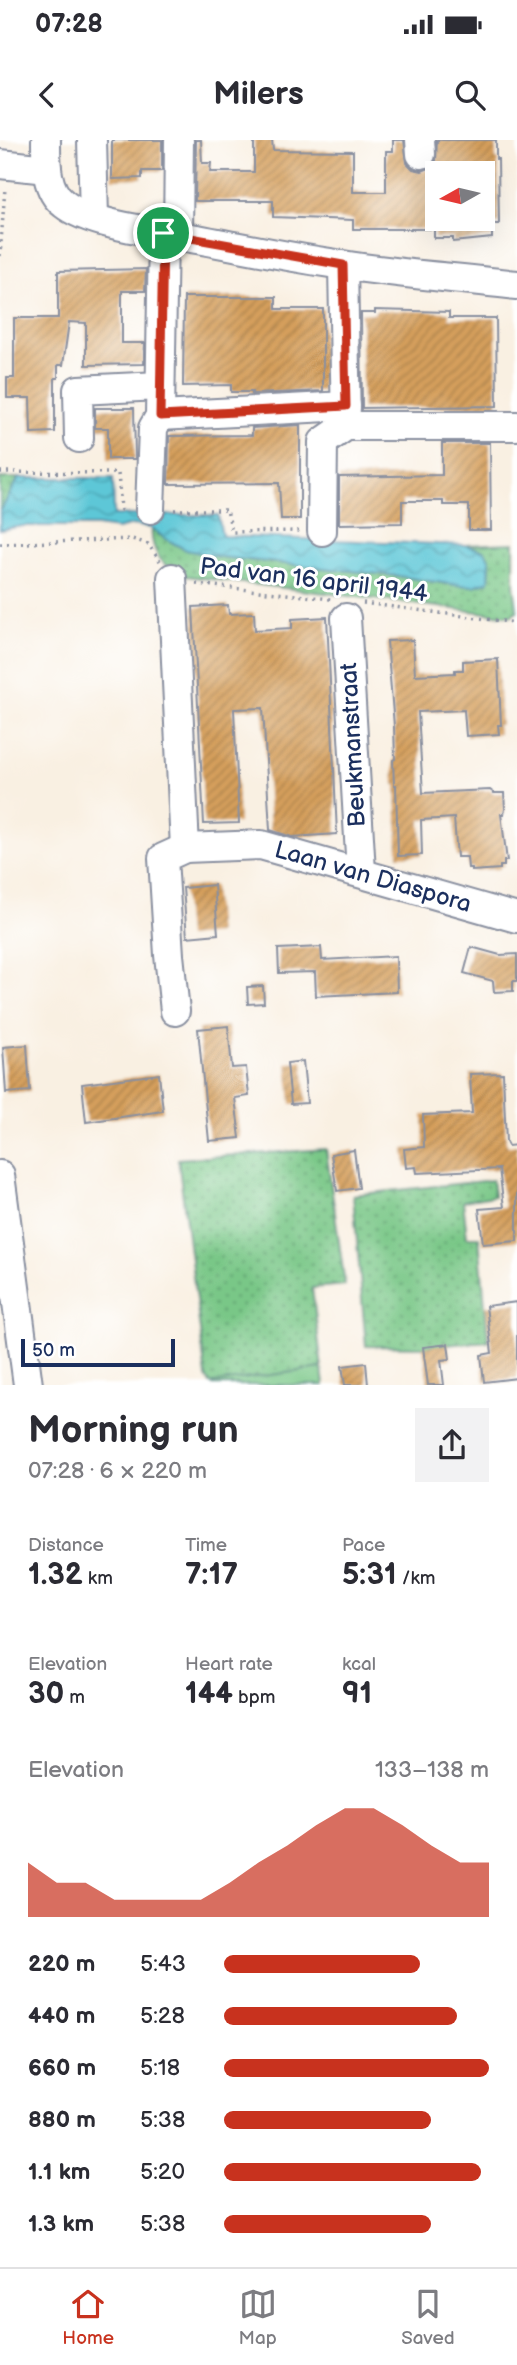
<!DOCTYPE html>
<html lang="en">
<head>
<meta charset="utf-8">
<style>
	:root { --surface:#fff; --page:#f2f2f3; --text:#2b2b33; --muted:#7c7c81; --line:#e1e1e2; --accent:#c8321e }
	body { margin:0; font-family:"Balsamiq Sans",sans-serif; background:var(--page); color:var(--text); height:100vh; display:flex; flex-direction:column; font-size:26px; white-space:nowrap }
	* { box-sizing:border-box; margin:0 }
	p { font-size:23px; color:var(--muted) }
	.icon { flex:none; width:38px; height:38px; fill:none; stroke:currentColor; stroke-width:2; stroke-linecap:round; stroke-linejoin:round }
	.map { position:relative; height:1245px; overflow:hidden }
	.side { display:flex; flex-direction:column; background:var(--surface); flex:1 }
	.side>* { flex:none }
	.needle { width:46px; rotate:262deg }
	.fabs { position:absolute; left:425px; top:21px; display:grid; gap:14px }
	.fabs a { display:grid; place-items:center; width:70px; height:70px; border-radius:0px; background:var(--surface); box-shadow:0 7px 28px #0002; font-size:35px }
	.scale { position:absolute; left:21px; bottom:18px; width:154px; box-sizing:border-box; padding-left:7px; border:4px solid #1b2f5e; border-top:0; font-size:19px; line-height:24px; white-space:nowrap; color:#1b2f5e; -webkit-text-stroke:5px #fff; paint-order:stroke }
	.pin { position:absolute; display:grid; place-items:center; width:60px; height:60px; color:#fff; margin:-30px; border:4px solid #fff; border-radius:50%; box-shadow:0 2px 7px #0007 }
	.round { display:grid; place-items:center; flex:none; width:74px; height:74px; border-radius:0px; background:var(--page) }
	.overview { display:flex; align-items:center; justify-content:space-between; height:119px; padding:0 28px }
	h1 { font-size:38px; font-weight:700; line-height:52px }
	.figures { display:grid; grid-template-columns:repeat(3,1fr); gap:10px; height:119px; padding:7px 28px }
	.figures div { display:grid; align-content:center }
	.figures b { font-size:30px; font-weight:700 }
	.figures small { font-size:19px; font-weight:400 }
	.figures p { font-size:19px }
	.chart { height:196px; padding:14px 28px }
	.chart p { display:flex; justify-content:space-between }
	.chart svg { width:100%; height:126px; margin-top:7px; fill:var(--accent); opacity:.7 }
	ul { padding:0 28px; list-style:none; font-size:23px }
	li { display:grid; grid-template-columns:112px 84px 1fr; align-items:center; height:52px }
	li i { height:18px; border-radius:9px; background:var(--accent) }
	.status { display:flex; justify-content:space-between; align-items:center; height:49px; padding:0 35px; background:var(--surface); direction:ltr }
	.status svg { height:19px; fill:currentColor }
	header { display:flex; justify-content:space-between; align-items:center; height:91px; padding:0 28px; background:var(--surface); font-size:32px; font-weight:700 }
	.dock { display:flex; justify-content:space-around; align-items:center; height:98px; border-top:2px solid var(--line); background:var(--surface); font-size:19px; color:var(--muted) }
	.dock a { display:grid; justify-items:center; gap:4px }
	.dock .selected { color:var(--accent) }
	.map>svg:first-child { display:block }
	.grass { fill:url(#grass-dots); stroke:#4a7b72; stroke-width:2 }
	.pitch { fill:#79c787; stroke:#4a7b72; stroke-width:2 }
	.water { fill:url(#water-waves); stroke:#3c7b9a; stroke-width:2 }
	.building { fill:url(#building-hatch); fill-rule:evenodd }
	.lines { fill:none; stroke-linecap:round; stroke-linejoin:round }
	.minor-casing { stroke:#8a90a0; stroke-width:32 }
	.path { stroke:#8a90a0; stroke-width:3.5; stroke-dasharray:2 5; stroke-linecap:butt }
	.minor { stroke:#fff; stroke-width:28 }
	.route-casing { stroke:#fff; stroke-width:14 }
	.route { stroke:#c8321e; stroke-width:9 }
	.labels { text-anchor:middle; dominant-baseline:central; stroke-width:6; stroke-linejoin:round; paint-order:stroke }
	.street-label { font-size:24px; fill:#1b2f5e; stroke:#fff }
</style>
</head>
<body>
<div class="status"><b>07:28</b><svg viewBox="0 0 49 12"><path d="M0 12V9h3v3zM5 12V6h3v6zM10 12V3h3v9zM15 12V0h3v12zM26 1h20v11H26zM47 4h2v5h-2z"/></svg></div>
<header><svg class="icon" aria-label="back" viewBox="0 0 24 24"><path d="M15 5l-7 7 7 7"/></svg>Milers<svg class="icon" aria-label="search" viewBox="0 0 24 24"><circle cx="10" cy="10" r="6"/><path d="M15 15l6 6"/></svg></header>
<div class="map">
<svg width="517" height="1245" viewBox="0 0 517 1245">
	<defs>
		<pattern id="grass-dots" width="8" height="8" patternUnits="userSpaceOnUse" patternTransform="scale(1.75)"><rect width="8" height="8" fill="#79c787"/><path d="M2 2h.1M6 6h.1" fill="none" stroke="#62a272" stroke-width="1.8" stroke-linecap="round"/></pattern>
		<pattern id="water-waves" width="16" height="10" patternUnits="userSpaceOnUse" patternTransform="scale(1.75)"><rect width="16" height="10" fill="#5dc7d7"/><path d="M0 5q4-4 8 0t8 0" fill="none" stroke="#4ca2b2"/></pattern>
		<pattern id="building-hatch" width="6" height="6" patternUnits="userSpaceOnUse" patternTransform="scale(1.75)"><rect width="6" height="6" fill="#d59f5b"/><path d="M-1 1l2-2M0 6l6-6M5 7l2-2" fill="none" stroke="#ac824e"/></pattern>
	</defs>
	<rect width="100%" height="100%" fill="#fff"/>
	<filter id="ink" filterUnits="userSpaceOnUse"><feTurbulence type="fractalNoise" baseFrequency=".0143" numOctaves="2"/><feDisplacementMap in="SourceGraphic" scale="14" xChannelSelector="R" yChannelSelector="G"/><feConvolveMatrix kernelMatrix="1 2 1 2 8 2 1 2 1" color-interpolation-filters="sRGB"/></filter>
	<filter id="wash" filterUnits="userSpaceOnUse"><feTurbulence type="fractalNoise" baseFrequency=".00686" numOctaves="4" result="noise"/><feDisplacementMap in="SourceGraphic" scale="28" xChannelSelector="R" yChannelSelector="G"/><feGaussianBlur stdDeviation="1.57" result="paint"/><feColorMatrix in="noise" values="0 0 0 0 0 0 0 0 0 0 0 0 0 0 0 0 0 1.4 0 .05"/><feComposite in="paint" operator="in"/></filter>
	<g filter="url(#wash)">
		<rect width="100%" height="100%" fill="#f9f0e2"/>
		<g class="grass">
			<polygon points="0,338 19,338 0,372"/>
			<path d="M152,388L164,398L186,410L220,417L398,436L455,445L474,446L489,441L490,420L485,411L465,405L514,403V445L517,471L511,476L178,435C161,424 150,408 152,388Z"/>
			<polygon points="326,1009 345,1145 312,1148 322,1228 210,1244 206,1237 178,1019"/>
			<polygon points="492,1040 494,1056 463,1061 467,1097 479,1097 488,1201 423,1207 366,1206 353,1055"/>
		</g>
		<polygon class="pitch" points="322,1228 324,1245 213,1245 213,1243"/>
		<polygon class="water" points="19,338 113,338 114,375 218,375 222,396 465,405 485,411 490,420 489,441 474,446 455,445 398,436 220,417 186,410 164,398 152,388 133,385 117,389 97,386 22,386 0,390 0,372"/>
		<g id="blocks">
			<g class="building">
				<polygon points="112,0 162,0 162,31 142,31 142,38 112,39"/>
				<path d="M196,0H201L202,23H211L210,32H254V0H272L273,10L353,11V52H386V11H393V0H404L407,23L413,29L422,31L430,28L436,22L437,0H496V19H498L499,84H492V98L453,102V98H434V89H353V80L273,77V61H195ZM438,33H483V79H438Z"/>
				<polygon points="146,129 145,151 122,151 122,203 145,203 144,224 86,225 86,183 69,182 63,225 58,225 58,238 55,238 55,292 31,293 30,258 7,258 7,238 14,238 14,178 58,178 58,131"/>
				<polygon points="184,157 276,157 276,169 323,169 323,251 252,254 252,252 231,252 231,245 183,246"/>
				<polygon points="375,170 449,172 449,178 496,178 497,266 362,268 361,173 375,173"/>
				<polygon points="95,268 134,268 135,319 108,319 108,288 95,288"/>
				<polygon points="300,285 300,379 281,379 279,343 168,344 169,296 252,295 252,288"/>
				<polygon points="442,303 490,303 491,390 469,390 469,365 443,365 443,361 402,361 402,383 339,384 339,337 442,335"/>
				<polygon points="228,465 229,474 254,473 255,490 292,488 292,479 327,477 337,694 292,697 270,690 263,568 234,569 239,683 204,684 193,467"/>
				<polygon points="413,500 415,535 455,533 455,530 463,530 463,521 498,519 501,585 498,585 499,594 466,596 464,570 418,572 423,653 490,650 494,653 504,653 505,669 504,674 501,674 507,721 504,721 504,726 500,726 500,729 472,731 472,728 468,728 467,717 457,717 454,678 421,680 422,715 398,716 396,645 394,645 393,620 395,619 394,586 387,501"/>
				<polygon points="214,745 218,794 187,797 183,748"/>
				<polygon points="321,807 322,820 396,816 397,852 316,856 315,832 279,833 278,809"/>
				<polygon points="471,807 500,815 517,814 517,841 513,841 513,851 494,852 493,841 464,833"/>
				<polygon points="263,846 264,863 248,864 247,847"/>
				<polygon points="228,886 232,928 246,927 249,956 235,958 240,998 209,1001 198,889"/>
				<polygon points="27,905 30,951 6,953 3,907"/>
				<polygon points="303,921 307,963 291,964 287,923"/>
				<polygon points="503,933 506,1002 508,1006 517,1005 517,1101 483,1104 479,1069 504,1067 499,1029 417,1033 416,1027 406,1028 404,1009 424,1007 423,975 472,973 470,934"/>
				<polygon points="159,934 163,971 86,982 82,944"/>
				<polygon points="354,1010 359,1048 337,1051 331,1014"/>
				<polygon points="517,1162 517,1238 484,1242 481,1215 492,1213 486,1166"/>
				<polygon points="448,1204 450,1219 441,1220 444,1245 428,1245 423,1207"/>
				<polygon points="366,1223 368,1245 345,1245 342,1226"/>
			</g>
		</g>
	</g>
	<g filter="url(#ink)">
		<use href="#blocks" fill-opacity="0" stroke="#8a90a0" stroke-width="2"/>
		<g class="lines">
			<defs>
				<g id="minor">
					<path d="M46,0C46,21 45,50 64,64C90,85 157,92 191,98C241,107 292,118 343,125C400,134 459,138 517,145"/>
					<polyline points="92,0 94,78"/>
					<polyline points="420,0 421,14"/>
					<polyline points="0,24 47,29"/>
					<polyline points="178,96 179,0"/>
					<polyline points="160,276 346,266"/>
					<polyline points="346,286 517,286"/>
					<polyline points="79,298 78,250 160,246"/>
					<polyline points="150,369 153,288 160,276 163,93"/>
					<polyline points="322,391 323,302 346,286 343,126"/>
					<polyline points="172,438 185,708"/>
					<polyline points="346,478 361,732"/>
					<polyline points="175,871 169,815 163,718 185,708 261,705 517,778"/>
					<polyline points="0,1035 28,1245"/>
				</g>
			</defs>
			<use href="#minor" class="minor-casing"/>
			<g class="path">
				<polyline points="0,116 5,48"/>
				<polyline points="0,332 118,333 121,370 127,370"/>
				<polyline points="174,370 227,370 232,392 299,391"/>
				<polyline points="0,404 132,399 148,404 160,421"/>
				<polyline points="196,444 331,459"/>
				<polyline points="363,463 517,483"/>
			</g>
			<use href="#minor" class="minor"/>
		</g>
	</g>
	<g class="lines" filter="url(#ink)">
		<defs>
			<polygon id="route" points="163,93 343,125 346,266 160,276"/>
		</defs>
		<use href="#route" class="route-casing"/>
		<use href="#route" class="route"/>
	</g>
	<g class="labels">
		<g class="street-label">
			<text transform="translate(314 440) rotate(7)">Pad van 16 april 1944</text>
			<text transform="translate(353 605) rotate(-93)">Beukmanstraat</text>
			<text transform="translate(373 737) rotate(16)">Laan van Diaspora</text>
		</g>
	</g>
</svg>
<div class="fabs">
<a><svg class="needle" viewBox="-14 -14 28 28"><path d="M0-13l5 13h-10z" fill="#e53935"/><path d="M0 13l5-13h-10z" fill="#7c7c81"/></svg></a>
</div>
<div class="scale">50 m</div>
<div class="pin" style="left:163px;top:93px;background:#1e9e55"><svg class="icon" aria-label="arrive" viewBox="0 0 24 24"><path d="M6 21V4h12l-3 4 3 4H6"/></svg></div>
</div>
<section class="side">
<div class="overview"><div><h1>Morning run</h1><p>07:28 · 6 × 220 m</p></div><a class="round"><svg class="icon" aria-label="share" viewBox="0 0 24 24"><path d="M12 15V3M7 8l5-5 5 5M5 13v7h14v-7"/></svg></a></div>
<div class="figures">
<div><p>Distance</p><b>1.32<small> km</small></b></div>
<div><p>Time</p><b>7:17</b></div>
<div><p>Pace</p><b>5:31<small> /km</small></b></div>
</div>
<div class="figures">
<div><p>Elevation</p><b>30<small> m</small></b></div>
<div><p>Heart rate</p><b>144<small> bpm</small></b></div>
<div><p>kcal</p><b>91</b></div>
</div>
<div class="chart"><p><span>Elevation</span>133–138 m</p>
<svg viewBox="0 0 160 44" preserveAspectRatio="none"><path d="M0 44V25L10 32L20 32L30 38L40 38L50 38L60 38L70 32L80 25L90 19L100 12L110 6L120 6L130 12L140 19L150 25L160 25V44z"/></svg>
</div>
<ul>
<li><b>220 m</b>5:43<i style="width:74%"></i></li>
<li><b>440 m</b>5:28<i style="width:88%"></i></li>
<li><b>660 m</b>5:18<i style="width:100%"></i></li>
<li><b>880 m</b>5:38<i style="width:78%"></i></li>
<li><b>1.1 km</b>5:20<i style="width:97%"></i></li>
<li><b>1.3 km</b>5:38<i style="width:78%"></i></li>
</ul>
</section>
<nav class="dock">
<a class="selected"><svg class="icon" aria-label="home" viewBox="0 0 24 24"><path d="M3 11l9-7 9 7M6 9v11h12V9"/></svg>Home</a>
<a><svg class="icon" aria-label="map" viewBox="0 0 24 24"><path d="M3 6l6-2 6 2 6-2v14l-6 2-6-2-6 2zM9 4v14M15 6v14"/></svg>Map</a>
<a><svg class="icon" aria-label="saved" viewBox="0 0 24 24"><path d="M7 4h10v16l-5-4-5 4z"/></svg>Saved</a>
</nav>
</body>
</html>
